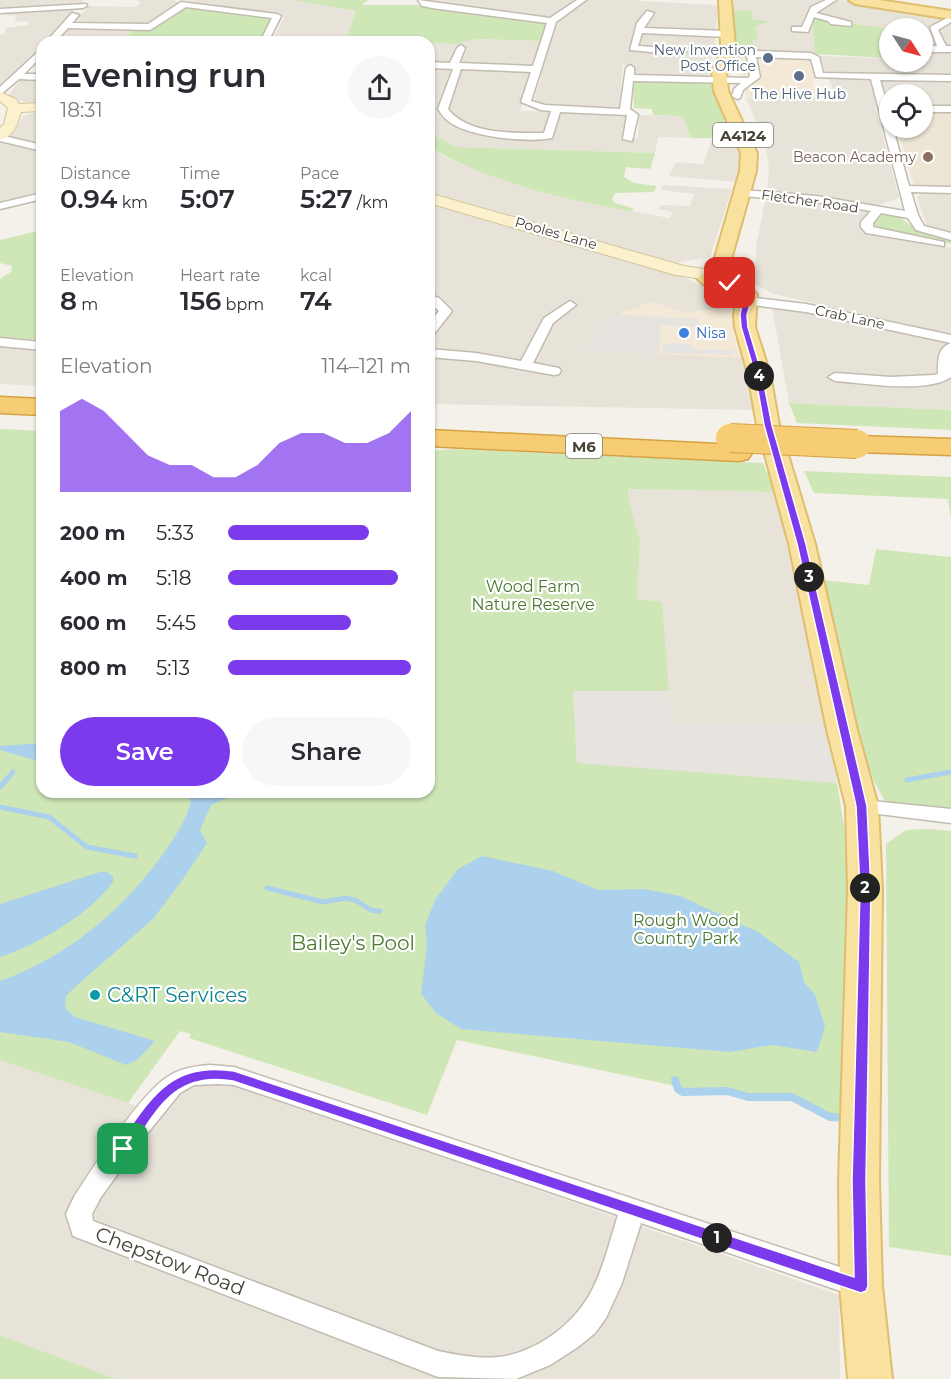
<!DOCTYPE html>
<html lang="en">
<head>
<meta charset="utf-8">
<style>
	:root { --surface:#fff; --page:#f7f7f7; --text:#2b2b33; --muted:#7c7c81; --accent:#7c3aed }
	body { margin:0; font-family:Montserrat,sans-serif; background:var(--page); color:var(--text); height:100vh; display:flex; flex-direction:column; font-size:22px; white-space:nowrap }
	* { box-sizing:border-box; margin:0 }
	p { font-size:20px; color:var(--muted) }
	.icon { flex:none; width:33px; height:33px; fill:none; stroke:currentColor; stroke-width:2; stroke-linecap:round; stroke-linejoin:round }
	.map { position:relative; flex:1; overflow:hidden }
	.side { position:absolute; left:36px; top:36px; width:399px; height:762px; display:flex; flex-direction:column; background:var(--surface); border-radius:18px; box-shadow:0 2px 4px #0004 }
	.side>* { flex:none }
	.needle { width:39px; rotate:126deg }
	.buttons { position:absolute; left:879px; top:18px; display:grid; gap:12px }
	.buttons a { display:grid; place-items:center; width:54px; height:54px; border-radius:50%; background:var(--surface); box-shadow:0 2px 4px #0004; font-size:30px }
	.pin { position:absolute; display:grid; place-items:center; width:51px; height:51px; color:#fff; margin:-26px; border-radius:12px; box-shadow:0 3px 9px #0006 }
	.km { position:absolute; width:30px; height:30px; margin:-15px; border-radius:50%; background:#222; color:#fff; font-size:16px; line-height:30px; text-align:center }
	.round { display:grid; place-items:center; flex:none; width:63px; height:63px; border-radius:32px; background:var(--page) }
	.headline { display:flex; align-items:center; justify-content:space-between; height:102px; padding:0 24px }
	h1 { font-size:33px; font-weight:600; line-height:45px }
	.figures { display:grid; grid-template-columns:repeat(3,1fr); gap:9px; height:102px; padding:6px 24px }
	.figures div { display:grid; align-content:center }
	.figures b { font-size:26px; font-weight:600 }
	.figures small { font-size:16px; font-weight:400 }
	.figures p { font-size:16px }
	.chart { height:168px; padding:12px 24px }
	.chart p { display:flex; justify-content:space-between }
	.chart svg { width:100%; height:108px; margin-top:6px; fill:var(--accent); opacity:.7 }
	.cta { display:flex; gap:12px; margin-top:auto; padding:12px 24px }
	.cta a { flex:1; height:69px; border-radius:36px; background:var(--accent); color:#fff; font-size:24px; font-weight:600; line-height:69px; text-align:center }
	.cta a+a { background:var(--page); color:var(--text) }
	ul { padding:0 24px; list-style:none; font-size:20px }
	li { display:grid; grid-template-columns:96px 72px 1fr; align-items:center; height:45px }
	li i { height:15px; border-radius:8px; background:var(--accent) }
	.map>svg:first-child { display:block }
	.residential { fill:#e8e3d9 }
	.commercial { fill:#f4e9d7 }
	.industrial { fill:#e7e3df }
	.education { fill:#ede6d5 }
	.green { fill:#cfe6b6 }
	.parking { fill:#e6e4e2 }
	.water { fill:#abd1ed }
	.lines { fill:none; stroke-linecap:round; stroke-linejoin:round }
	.stream-far1 { stroke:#abd1ed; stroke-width:5 }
	.stream { stroke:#abd1ed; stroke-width:8 }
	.street-casing { stroke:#c2bcb0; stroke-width:3 }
	.secondary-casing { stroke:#d1c59c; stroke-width:2 }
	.primary-casing { stroke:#debe6f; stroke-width:4 }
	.highway-casing { stroke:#d6a243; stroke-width:3 }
	.street { fill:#fff; fill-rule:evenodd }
	.secondary { fill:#fcf1cd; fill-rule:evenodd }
	.primary { fill:#f9e19f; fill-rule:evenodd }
	.highway { fill:#f6cd74; fill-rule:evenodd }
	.highway-bridge-casing { stroke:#d6a243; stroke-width:30; stroke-linecap:butt }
	.highway-bridge { stroke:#f6cd74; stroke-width:28 }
	.route { fill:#7c3aed; stroke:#fff; stroke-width:1.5 }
	.service-dot { fill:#5c6f8a; stroke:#fff; stroke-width:2 }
	.education-dot { fill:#8d6e63; stroke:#fff; stroke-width:2 }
	.shop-dot { fill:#3f7fe0; stroke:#fff; stroke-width:2 }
	.culture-dot { fill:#0f9aa8; stroke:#fff; stroke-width:2 }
	.labels { text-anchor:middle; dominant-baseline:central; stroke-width:4.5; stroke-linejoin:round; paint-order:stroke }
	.far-service-label { font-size:14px; fill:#4e5e75; stroke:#fff; text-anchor:end }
	.far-education-label { font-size:14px; fill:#785e54; stroke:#fff; text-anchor:end }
	.far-street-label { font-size:14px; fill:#484239; stroke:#fff }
	.far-shop-label { font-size:14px; fill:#366cbe; stroke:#fff; text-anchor:start }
	.shield { fill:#fff; stroke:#7f7b74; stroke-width:1.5 }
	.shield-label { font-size:15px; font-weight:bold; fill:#484239 }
	.park-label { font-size:16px; fill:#49782e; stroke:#fff }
	.near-park-label { font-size:20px; fill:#49782e; stroke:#fff }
	.near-culture-label { font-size:20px; fill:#0d838f; stroke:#fff; text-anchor:start }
	.near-street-label { font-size:20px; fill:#484239; stroke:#fff }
</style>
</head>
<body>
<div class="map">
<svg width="951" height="1379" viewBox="0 0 951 1379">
	<rect width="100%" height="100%" fill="#f4f1ea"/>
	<g class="residential">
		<polygon points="0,0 84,0 46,42 42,42 42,47 36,53 0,88 0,35 5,34 5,28 29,25 28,21 16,22 15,15 7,16 6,12 0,9"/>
		<polygon points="138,0 174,0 179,4 146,25 72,24 89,6 134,7 141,3"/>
		<polygon points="185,0 293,0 357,11 348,38 421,42 271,42 284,18 282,15"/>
		<polygon points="427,0 578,0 551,18"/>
		<polygon points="588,0 641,0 640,1 718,5 716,35 708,78 642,77 636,74 634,65 623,65 619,108 561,108 538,104 534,101 554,29 560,21"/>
		<polygon points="734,0 840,0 951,17 951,107 923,107 922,94 890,94 889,106 875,106 899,198 873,207 767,190 769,168 765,142 746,98 838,102 819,56 889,58 890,62 922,62 922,28 890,28 889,35 886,28 812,18 815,54 758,52 752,39 755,27 766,24 753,20 752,11 734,11"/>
		<polygon points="70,27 135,28 121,42 56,42"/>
		<polygon points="475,39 541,41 520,111 624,114 628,115 623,138 638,138 639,115 683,116 691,138 658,137 655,153 456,147 429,132 429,42 455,44"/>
		<polygon points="21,79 42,79 42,105 15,100 8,96"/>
		<polygon points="42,110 42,191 0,202 0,139 14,130 24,116"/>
		<polygon points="713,137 739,138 741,156 735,182 669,176 676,162 703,164"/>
		<polygon points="429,147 449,159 510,182 583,202 669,218 673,212 658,209 662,205 690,206 694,194 660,190 663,185 732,189 710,257 670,264 429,193"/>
		<polygon points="923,192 951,193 951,233 927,226 917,197"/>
		<polygon points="774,199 816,203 871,213 862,222 876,235 951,248 951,335 774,294 755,284 756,246 765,202"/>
		<polygon points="429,203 666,269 707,288 731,307 685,313 651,302 602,323 745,358 757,410 429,404"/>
		<polygon points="772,307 802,308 951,341 951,410 789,403"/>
		<polygon points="0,346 42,350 42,386 0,384"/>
		<polygon points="628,489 775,492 826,725 671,725 662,603 637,599 640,540 630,505"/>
		<polygon points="0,1060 137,1106 157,1110 177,1089 213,1077 839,1295 840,1379 116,1379 0,1335"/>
	</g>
	<g class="commercial">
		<polygon points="739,55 813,59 815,101 746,98"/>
		<polygon points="651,302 685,313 731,307 732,319 745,358 659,354 661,325 699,327 699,319 618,314"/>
	</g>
	<g class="industrial">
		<polygon points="618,314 699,319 699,327 661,325 659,354 588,351 602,323"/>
		<polygon points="573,691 669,691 671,725 826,725 837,783 577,764"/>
	</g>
	<polygon class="education" points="923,111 951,112 951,187 914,186 897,128 922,128"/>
	<g class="green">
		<polygon points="293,0 368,0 362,5 420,5 547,21 541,41 476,39 455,44 347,38 356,11"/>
		<polygon points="185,5 271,17 259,42 121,42 135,28 153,26"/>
		<polygon points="734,11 752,11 753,20 770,21 755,27 759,39 752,40 758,52 736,51"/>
		<polygon points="812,18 886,28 889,35 889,58 815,54"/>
		<polygon points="639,81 711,83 739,138 691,138 683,116 653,115 652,109 634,108 633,84"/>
		<path d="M429,132L456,147L655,153L650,169L626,167L624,177L634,183L657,186L654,192L615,193L612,199L615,203L635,209L630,211C561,199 490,182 429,147Z"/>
		<polygon points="881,214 899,217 920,232 951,239 951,244 873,229 874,223"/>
		<polygon points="42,230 42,340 0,337 0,279 11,272 12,266 0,263 0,240"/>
		<polygon points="789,403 951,410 951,430 797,423"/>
		<polygon points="0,429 42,431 42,792 429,792 429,451 455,449 763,463 775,492 628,489 630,505 640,540 637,599 662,602 669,691 573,691 577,763 837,783 848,851 843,1105 848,1118 830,1117 817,1112 792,1097 748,1097 727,1091 705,1090 683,1092 671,1085 457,1040 427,1115 189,1038 191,1034 180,1031 128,1103 0,1060"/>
		<polygon points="804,471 951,477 951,519 948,499 814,493"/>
		<polygon points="876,549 951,557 951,811 905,807 885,801 874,781 847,706 821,580 869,585"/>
		<polygon points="929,829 951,831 951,1256 889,1247 886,844 906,830"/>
		<polygon points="0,1335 116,1379 0,1379"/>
	</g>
	<polygon class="parking" points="663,343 692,344 693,349 733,350 734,355 663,353"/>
	<g class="water">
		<polygon points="42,743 42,762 0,750 0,746"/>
		<path d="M186,792H304L228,798L211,805L200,830L207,843L181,882L153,919L75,987L66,996L65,1008L75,1017L155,1041L137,1060L126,1065L69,1042L0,1032V981C68,957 127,907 168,847C177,834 187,818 191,802Z"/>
		<polygon points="482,856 553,871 598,890 644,889 680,896 758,932 799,962 804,982 815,995 825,1026 817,1052 772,1045 730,1052 461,1029 436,1013 421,994 427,944 425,926 435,900 458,869"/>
		<path d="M100,872H107L113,877V882C88,915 39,944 0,957V904Z"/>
	</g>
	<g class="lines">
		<g class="stream-far1">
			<polyline points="907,780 951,772"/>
			<polyline points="0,787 13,772"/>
			<polyline points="0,807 49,817 87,847 135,856"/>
			<polyline points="267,888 323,902 346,898 355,900 371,910 380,911"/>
		</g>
		<polyline class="stream" points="675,1080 678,1089 683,1092 727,1091 748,1097 792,1097 830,1117 847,1118"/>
		<defs>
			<g id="street">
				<path d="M418,0L550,18L577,0H586L556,22L531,101L545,105L620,109L626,68L630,65L634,68V75L748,78L750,76L747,56L724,55L723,53L727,50L811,53L819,57L823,73L951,75V81L880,80L890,114V128H893L909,186L951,187V193L911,192L918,215L924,226L951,233V240L916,230L908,218L881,213L873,223V227L944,242V246L866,233L861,227V222L871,211L816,202L742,196L737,193L742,190L816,196L905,211L871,79L816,77L811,59L756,57L760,77L743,90L740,98L737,99L732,96L734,89L741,83L633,81L630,109L638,115L632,141L623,139L627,115L560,112L552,138C527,143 466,137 447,120C443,117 441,113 438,109L453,69L429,68V62L450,63L457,48L461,45L465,48L459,63L533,66L547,23L432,8L422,6ZM461,69L531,72L521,102L541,110L551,111L544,133C514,133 468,135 448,109Z"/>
				<polygon points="826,0 836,0 816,13 851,22 851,26 831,24 828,21 814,17 808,32 792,31 792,27 802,27 811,7"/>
				<polygon points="181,2 277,14 281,16 268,42 260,42 272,18 186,7 150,30 68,28 55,42 46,42 72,13 79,15 72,23 148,24"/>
				<polygon points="86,4 87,6 83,8 0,13 0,9"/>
				<polygon points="647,11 654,13 644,28 727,31 731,34 727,37 642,33 638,46 682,49 686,52 682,55 630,50 637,23"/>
				<polygon points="951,16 951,22 938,30 946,46 951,46 951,52 922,52 922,46 937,46 930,27"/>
				<polygon points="42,48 42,56 24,74 42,74 42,80 19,79 0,95 0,87"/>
				<rect x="922" y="106" width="29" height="6"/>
				<polygon points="0,135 42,145 42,151 0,141"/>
				<polygon points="42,193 42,199 0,209 0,203"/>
				<polygon points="429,295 439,298 452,311 434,334 429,335 429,323 439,311 429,303"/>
				<polygon points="748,297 806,304 951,335 951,343 806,312 744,304 742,301"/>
				<polygon points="570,301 576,305 553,323 533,363 559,368 561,371 559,374 554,375 476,361 429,357 429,349 476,353 521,361 544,318"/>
				<polygon points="0,338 42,342 42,350 0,346"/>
				<path d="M951,343V377C927,394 864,383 835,381L828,377L835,373L891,377L934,375L938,374C938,361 937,348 951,343Z"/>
				<polygon points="862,800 951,809 951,823 855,811 852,806 855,801"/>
				<path d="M210,1065L234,1067L861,1274L870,1278L874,1286L870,1294L861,1298L641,1223L622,1283L606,1318L595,1333L578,1347L550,1365L516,1379L438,1377L73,1236L66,1214L74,1197C92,1169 142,1091 169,1076C181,1068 196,1066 210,1065ZM218,1084L234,1085L618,1215C610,1240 604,1267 592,1290C575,1324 536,1353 498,1357C478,1359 458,1355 438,1351L93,1221L92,1214L101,1197L146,1135L180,1093L194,1085Z"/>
			</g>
			<g id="secondary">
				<path d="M0,92L16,99L19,104L42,103V111L21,112C18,124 13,137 0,140V128L4,124L8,108L0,101Z"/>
				<polygon points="429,193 684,266 717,271 719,275 717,279 711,280 675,275 429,203"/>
			</g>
			<g id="primary">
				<path d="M719,0H731L735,46L731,63L726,70L728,91L757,153L756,171L728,270L738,273L757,295L755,327L770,374L779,425L815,544L857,730L878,806L882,890L879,1181L882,1286L892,1379H848L840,1286L839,1181L848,890L846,806L827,730L789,544L757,425L748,374L735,327L734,315L737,296L731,289C718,291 706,289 697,278L711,267L714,261L740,171L741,153L714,91L712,70L717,63L721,46Z"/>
				<polygon points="849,0 879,0 951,11 951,19 855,4"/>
			</g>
			<g id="highway">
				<polygon points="0,397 42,399 42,415 0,413"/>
				<polygon points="429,430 739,445 748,447 752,453 748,459 739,461 429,446"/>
				<polygon points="857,436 951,439 951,455 857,452 848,450 844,444 848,438"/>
			</g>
		</defs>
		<use href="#street" class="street-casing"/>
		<use href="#secondary" class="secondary-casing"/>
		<use href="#primary" class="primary-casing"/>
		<use href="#highway" class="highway-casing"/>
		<use href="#street" class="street"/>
		<use href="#secondary" class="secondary"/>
		<use href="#primary" class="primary"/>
		<use href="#highway" class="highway"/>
		<defs>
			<polyline id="highway-bridge" points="730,438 857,444"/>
		</defs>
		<use href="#highway-bridge" class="highway-bridge-casing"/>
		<use href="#highway-bridge" class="highway-bridge"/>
	</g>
	<path class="route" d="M730,278H734L751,295V301L747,315L748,327L762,374L772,425L806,544L867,806L871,890L866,1181L868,1286L866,1291L861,1293L233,1081C174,1071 157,1110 128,1153H118L116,1149L118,1145C150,1099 170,1061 234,1071L854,1277L852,1181L860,890L856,806L797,544L764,425L755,374L741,327L740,315L744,295L733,283L727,284Z"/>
	<g class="service-dot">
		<circle cx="768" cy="58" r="6"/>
		<circle cx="799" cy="76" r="6"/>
	</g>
	<circle class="education-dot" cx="928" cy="157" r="6"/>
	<circle class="shop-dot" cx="684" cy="333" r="6"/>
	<circle class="culture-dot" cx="95" cy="995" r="6"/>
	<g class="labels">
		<g class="far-service-label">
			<text x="756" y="50">New Invention<tspan x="756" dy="16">Post Office</tspan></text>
			<text x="799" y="94" text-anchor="middle">The Hive Hub</text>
		</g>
		<g class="far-education-label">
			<text x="916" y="157">Beacon Academy</text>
		</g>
		<g class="far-street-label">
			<text transform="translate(810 201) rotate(8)">Fletcher Road</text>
			<text transform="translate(556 233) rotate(16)">Pooles Lane</text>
			<text transform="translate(850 317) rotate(12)">Crab Lane</text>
		</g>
		<g class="far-shop-label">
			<text x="696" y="333">Nisa</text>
		</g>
		<g class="shield">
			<rect x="713" y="123" width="60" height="24" rx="4.5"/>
			<rect x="566" y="434" width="36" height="24" rx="4.5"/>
		</g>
		<g class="shield-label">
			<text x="743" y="135">A4124</text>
			<text x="584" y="446">M6</text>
		</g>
		<g class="park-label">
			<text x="533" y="586">Wood Farm<tspan x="533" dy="18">Nature Reserve</tspan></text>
			<text x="686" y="920">Rough Wood<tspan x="686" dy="18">Country Park</tspan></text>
		</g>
		<g class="near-park-label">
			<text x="353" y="943">Bailey's Pool</text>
		</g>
		<g class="near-culture-label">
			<text x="107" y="995">C&amp;RT Services</text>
		</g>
		<g class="near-street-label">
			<text transform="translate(170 1261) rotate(21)">Chepstow Road</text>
		</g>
	</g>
</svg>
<div class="buttons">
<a><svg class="needle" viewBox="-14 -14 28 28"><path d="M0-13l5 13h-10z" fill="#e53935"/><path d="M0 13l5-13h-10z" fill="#7c7c81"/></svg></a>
<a><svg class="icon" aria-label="locate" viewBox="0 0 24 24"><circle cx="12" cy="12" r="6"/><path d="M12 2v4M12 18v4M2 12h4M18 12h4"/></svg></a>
</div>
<div class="pin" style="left:123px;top:1149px;background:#1e9e55"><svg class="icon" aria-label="arrive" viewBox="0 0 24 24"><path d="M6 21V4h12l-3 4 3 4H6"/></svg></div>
<div class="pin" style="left:730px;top:283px;background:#d93025"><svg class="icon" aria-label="check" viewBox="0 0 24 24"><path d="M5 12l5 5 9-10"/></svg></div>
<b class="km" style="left:717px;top:1238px">1</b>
<b class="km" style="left:865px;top:888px">2</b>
<b class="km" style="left:809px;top:577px">3</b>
<b class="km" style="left:759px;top:376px">4</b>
<section class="side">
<div class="headline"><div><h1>Evening run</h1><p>18:31</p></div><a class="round"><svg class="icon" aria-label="share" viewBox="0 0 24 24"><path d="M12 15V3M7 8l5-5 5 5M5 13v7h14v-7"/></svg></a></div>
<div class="figures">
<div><p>Distance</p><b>0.94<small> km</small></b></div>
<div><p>Time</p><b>5:07</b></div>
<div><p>Pace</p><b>5:27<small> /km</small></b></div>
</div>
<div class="figures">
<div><p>Elevation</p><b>8<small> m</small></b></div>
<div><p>Heart rate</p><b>156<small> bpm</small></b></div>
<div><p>kcal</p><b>74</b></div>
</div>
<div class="chart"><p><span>Elevation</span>114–121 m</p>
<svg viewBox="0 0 160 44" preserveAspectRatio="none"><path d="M0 44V11L10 6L20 11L30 20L40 29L50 33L60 33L70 38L80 38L90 33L100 24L110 20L120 20L130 24L140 24L150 20L160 11V44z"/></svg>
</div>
<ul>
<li><b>200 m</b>5:33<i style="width:77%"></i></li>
<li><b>400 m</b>5:18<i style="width:93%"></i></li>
<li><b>600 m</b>5:45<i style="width:67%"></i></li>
<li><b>800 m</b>5:13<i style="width:100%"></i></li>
</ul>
<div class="cta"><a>Save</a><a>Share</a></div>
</section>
</div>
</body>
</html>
